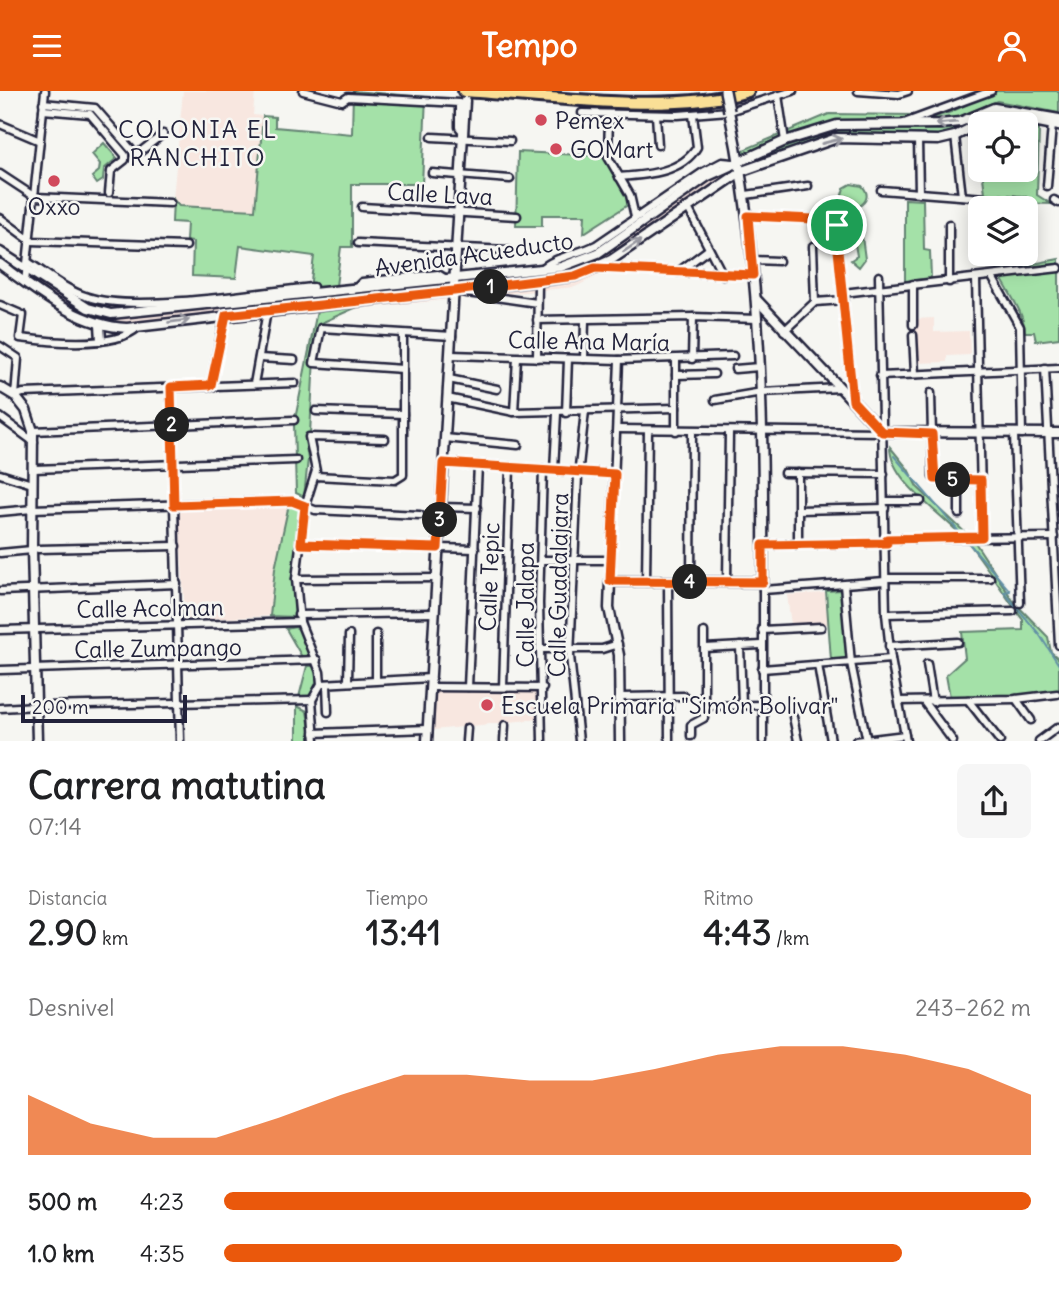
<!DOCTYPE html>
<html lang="es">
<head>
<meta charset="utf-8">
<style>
	:root { --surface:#fff; --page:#f6f6f6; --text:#202124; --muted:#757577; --accent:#ea580c }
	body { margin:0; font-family:Delius,sans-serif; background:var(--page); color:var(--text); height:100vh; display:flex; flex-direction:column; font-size:26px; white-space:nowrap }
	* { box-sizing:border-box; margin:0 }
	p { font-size:23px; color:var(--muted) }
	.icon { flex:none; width:38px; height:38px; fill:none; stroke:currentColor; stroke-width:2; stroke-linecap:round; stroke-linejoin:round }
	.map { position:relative; height:650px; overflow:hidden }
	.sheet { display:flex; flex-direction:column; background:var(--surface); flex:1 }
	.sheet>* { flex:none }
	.buttons { position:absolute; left:968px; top:21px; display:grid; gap:14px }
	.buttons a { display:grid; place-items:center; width:70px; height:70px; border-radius:10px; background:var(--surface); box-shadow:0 4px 18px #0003; font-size:35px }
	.scale { position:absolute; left:21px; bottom:18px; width:166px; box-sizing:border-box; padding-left:7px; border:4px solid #22223b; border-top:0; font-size:19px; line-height:24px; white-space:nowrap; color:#22223b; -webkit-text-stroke:5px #f6f6f2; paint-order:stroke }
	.pin { position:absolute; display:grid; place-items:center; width:60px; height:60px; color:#fff; margin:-30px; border:4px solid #fff; border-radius:50%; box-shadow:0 2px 7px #0007 }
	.km { position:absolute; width:35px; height:35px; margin:-18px; border-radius:50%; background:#222; color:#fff; font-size:19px; line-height:35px; text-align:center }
	.round { display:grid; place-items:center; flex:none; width:74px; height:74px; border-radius:10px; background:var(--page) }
	.headline { display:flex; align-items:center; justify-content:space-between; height:119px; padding:0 28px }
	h1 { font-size:38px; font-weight:700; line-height:52px }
	.figures { display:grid; grid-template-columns:repeat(3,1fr); gap:10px; height:119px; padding:7px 28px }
	.figures div { display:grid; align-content:center }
	.figures b { font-size:35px; font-weight:700 }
	.figures small { font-size:19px; font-weight:400 }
	.figures p { font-size:19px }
	.chart { height:196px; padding:14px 28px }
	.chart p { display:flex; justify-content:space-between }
	.chart svg { width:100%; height:126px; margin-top:7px; fill:var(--accent); opacity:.7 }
	ul { padding:0 28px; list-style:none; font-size:23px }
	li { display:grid; grid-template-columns:112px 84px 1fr; align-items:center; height:52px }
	li i { height:18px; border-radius:9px; background:var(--accent) }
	header { display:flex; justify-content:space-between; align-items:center; height:91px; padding:0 28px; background:var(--accent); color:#fff; font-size:32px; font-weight:700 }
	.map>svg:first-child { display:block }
	.built { fill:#f8e7e0 }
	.green { fill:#a4e1a8; stroke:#638272; stroke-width:2 }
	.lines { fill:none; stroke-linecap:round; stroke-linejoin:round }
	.stream { stroke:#6290a5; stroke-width:2 }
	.minor-casing { stroke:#22223b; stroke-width:11 }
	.tertiary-casing { stroke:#22223b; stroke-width:13 }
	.motorway-casing { stroke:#22223b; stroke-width:16 }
	.minor { stroke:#f6f6f2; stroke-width:6 }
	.tertiary { stroke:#f6f6f2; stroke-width:8 }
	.motorway { stroke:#fadf96; stroke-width:10 }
	.secondary-bridge-casing { stroke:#22223b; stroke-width:14; stroke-linecap:butt }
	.secondary-bridge { stroke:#f6f6f2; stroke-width:9 }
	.oneway { stroke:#9797a0 }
	.route-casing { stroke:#fff; stroke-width:14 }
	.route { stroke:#ea580c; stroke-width:9 }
	.poi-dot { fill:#d1495b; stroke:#f6f6f2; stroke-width:2.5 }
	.labels { text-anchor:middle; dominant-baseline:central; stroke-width:5; stroke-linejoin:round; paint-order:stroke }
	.poi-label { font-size:23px; fill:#22223b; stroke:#f6f6f2; text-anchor:start }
	.street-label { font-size:23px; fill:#22223b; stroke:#f6f6f2 }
	.neighbourhood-label { font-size:24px; letter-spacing:2px; fill:#22223b; stroke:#f6f6f2 }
</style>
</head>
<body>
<header><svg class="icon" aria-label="menu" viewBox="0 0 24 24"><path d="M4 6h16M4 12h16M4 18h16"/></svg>Tempo<svg class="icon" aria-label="person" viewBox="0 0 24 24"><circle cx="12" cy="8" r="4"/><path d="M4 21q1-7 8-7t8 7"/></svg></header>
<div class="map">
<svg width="1059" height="650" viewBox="0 0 1059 650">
	<rect width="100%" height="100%" fill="#f6f6f2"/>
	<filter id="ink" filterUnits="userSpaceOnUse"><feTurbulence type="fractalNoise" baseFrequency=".0143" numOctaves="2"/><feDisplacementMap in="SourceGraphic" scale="14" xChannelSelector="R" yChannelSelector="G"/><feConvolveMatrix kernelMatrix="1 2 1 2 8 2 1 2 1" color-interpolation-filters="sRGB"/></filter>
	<g filter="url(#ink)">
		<g class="built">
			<polygon points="183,0 255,0 253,24 263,25 255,119 178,115 173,108"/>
			<polygon points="734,67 739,86 686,119 614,172 616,176 575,196 132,240 106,239 87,231 0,176 0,153 90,211 128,218 559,172 597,157 705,82"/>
			<polygon points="934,227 934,241 969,240 970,264 947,265 947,271 917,272 915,228"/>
			<polygon points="289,413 275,478 270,525 185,529 179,418"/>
			<polygon points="825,502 828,533 791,534 787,504"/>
			<polygon points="538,599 538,628 434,639 436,600"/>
		</g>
		<g class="green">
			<polygon points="353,0 426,6 422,93 352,93 352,156 341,156 336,195 310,198 314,165 240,155 236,187 192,185 193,151 186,150 187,132 172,131 173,108 179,115 255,119 263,25 275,26 275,36 352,43"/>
			<polygon points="994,0 1059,0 1059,22 997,10 952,29 922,30 951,21"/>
			<polygon points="990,22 959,40 939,46 845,44 747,76 746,70 843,37 942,39 957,37"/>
			<polygon points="829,23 917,24 902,30 837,31 743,65 741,60"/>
			<polygon points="1026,35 1039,38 1037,104 1051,113 1013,112 1013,117 987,117 982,79 1026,79"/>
			<polygon points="104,52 117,67 104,78 103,89 97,93 92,86 99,80 100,73 92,63"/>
			<polygon points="518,61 604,65 631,112 584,142 585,124 542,124 542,135 516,135"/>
			<path d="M851,93L862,95C870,103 867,111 858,116L865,168L859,176L851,169L857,165L849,117L841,107L844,97Z"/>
			<polygon points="905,108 923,109 924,159 930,160 931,187 905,190"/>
			<path d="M993,163H1020L1022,175L1059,168V247L1036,250L1034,241H1025C1023,212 997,192 993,163Z"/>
			<polygon points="354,203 355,208 297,214 297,209"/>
			<polygon points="357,216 321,232 314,266 310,343 305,349 308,368 304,406 296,402 294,333 317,220"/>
			<path d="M890,356L908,378L917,396L974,450L1014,511L1048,546L1051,561L1059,568V599L1025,605L950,606L946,584L965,567L962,541L1023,539V529C1005,505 989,478 970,454C949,427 890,392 890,356Z"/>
			<polygon points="289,413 301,418 293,487 295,526 270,525 275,478"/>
			<polygon points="841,499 847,567 831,569 826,500"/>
			<polygon points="295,536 302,539 313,565 302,566 286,538"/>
			<polygon points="307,575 314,575 318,594 311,606 299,606"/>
			<polygon points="297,615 307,620 312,650 297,650"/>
		</g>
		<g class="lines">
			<g class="stream">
				<polyline points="894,365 960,442"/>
				<polyline points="967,450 1010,500 1004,501 1039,543 1059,574"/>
			</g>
			<defs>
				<g id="minor">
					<polyline points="303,0 342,10 348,6 459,12 459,36 464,42"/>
					<polyline points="858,0 899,3 908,0"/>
					<polyline points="778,4 785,50"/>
					<polyline points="43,12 95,17 136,64 163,43"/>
					<polyline points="43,19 90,23 125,64 125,69 111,80 109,102"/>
					<polyline points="582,22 678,24 729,20 793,0"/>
					<polyline points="609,23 608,66 630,104 635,126"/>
					<polyline points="656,24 658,54"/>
					<polyline points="904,32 991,0"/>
					<polyline points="0,33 40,50"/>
					<polyline points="955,45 962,105"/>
					<polyline points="432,46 510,50"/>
					<polyline points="918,48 919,102"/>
					<polyline points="432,82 510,88"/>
					<polyline points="0,83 35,106 170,112"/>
					<path d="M619,86C646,84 682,82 697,56L693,24"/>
					<polyline points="1047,95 1052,34"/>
					<polyline points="881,99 1024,110"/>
					<polyline points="746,104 808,95"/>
					<polyline points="1054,109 1059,112"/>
					<polyline points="362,116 517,125"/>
					<polyline points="688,117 723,184"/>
					<polyline points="748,125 835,129 853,310"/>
					<polyline points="0,127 31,150 186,155"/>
					<polyline points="949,133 949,191"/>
					<polyline points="358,152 508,159"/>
					<polyline points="813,155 815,211"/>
					<polyline points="752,169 779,170"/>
					<path d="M28,171C47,183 67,200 88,206C136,222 258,201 313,196"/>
					<polyline points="595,177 753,184"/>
					<path d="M542,178C551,167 581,162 596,154L703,81L722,71L733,72"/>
					<polyline points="678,181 709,158"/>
					<polyline points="879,185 886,523 891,568 906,650"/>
					<polyline points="992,186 1020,236 1022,343"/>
					<polyline points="976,188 982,446"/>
					<polyline points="25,192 45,0"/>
					<polyline points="913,193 913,234"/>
					<polyline points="356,197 362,191 438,183 446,188"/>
					<polyline points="460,201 537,212"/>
					<polyline points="843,202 1059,177"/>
					<path d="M0,214L23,224L20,247C51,251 116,258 138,236"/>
					<polyline points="537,229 693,226 758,228"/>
					<polyline points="784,240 815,211 844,209"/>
					<polyline points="913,244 915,283"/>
					<polyline points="0,255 18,267 15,305 23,302 295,292"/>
					<polyline points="451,264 619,269 733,265"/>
					<polyline points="259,267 294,269"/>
					<polyline points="537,267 538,190"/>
					<polyline points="584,268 585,230"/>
					<polyline points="692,268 693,226"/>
					<polyline points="676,269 676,340"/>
					<polyline points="1045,277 1059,554"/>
					<polyline points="403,278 314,272 321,237 452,245"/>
					<polyline points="735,278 759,276"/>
					<polyline points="676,284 714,283"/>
					<polyline points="880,285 1059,277"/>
					<polyline points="449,288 497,298"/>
					<polyline points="254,293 267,220"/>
					<polyline points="211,294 225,224"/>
					<polyline points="171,296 180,650"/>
					<polyline points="931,302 933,386 981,389"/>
					<polyline points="447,307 514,321 676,317"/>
					<polyline points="715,309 762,301 840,297"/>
					<polyline points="316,320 403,323"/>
					<polyline points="514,321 517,267"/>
					<polyline points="566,322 568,268"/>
					<polyline points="0,326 34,351"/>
					<polyline points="617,338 882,341"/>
					<polyline points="33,340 294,329"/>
					<polyline points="1014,343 1020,512"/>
					<polyline points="445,347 518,354"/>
					<polyline points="443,372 615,383"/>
					<polyline points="34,378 296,369"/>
					<polyline points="554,379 557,322"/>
					<polyline points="784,382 884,383"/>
					<polyline points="798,382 798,452"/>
					<polyline points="0,383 32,393"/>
					<polyline points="315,385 395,389 403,384 403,243"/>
					<polyline points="959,389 959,423"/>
					<polyline points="885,410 921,410"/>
					<polyline points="441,416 477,417"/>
					<polyline points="798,419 885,417"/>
					<polyline points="0,421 32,418 292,410 315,419 420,424"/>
					<polyline points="887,448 1054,446"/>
					<polyline points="301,453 475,458"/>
					<polyline points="763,454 887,452"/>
					<polyline points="38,458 176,455"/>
					<polyline points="0,462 32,459"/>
					<polyline points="541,469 611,469"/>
					<polyline points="886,487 990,487"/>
					<polyline points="296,488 437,487"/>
					<polyline points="610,490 619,269"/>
					<polyline points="646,491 648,339"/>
					<polyline points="668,491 669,650"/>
					<polyline points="691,491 692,341"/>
					<polyline points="727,491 729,341"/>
					<polyline points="763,491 763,650"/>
					<polyline points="844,494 851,572 867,650"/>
					<polyline points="763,499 885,490"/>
					<polyline points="0,500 177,493"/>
					<polyline points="886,523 1013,520"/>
					<polyline points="298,524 435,522"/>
					<polyline points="0,539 300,531"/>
					<polyline points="762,539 821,536"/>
					<polyline points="740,555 742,614"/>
					<polyline points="889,555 958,551"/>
					<polyline points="705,557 761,554"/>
					<polyline points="541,558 602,558 618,553"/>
					<polyline points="927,573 933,611"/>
					<polyline points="818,574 831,650"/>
					<polyline points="762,578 891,568"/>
					<polyline points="0,579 317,569"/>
					<polyline points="376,589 376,543"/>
					<polyline points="348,590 349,544"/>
					<polyline points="321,593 431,587"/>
					<polyline points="327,593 328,621"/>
					<polyline points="430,596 543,597"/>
					<polyline points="468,596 478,374"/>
					<polyline points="503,596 510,376"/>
					<polyline points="620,606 684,605"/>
					<polyline points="1016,608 1031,629"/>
					<polyline points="968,609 1000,650"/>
					<polyline points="899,610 1016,608 1057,603"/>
					<polyline points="924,611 953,650"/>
					<polyline points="44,615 312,609"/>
					<polyline points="705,615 763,614"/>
					<polyline points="0,617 37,615"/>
					<polyline points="793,626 798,650"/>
					<polyline points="314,642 428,638"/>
					<polyline points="691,645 691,634 704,627 704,541"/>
					<polyline points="315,650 312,609 321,593 320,581 300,531 296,488 305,415 316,380 309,346 385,348"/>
					<polyline points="466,650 467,637"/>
					<polyline points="504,650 505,634"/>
					<polyline points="542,650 539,512 543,378"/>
					<polyline points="579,650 570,565 578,385 585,320"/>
					<polyline points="856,650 905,644"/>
					<polyline points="1039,650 1058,636"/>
				</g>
				<g id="tertiary">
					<polyline points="0,161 88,217 111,223 561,176 598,162 708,85 785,50 837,34 939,33 960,31 994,17 1059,28"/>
					<path d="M0,173C38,201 79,235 127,237L538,190L575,185L611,169L742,80L837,47L938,49L955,45L990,27L1007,25L1059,35"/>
					<polyline points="756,208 882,341 1059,342"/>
					<polyline points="100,234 101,249"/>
					<polyline points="0,296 15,305 26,319 33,340 32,459 37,650"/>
					<polyline points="427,650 465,10"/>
					<path d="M620,650L619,564L609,517L610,490L763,491C764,333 762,175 729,20"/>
				</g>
				<path id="motorway" d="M464,0C545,5 671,24 748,0"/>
			</defs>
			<use href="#minor" class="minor-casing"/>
			<use href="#tertiary" class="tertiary-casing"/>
			<use href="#motorway" class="motorway-casing"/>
			<use href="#minor" class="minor"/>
			<use href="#tertiary" class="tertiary"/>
			<use href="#motorway" class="motorway"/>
			<defs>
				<polyline id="secondary-bridge" points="725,0 729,20"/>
			</defs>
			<use href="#secondary-bridge" class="secondary-bridge-casing"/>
			<use href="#secondary-bridge" class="secondary-bridge"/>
		</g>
		<defs><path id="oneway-shaft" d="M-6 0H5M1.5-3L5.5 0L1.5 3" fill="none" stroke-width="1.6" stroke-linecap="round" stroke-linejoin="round" transform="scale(1.75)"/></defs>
		<g class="oneway">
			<use href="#oneway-shaft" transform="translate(946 32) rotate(175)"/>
			<use href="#oneway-shaft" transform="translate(832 50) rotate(-14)"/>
			<use href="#oneway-shaft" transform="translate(632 155) rotate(-34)"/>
			<use href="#oneway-shaft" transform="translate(179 230) rotate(-8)"/>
		</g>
	</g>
	<g class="lines" filter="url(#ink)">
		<defs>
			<polygon id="route" points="748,125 835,129 853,310 882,341 932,343 935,388 981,389 982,446 887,448 887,452 763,454 763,491 610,490 615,383 443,372 438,457 301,453 305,415 292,410 174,414 171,296 211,294 226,224 454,200 575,185 595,177 753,184"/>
		</defs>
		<use href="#route" class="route-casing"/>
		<use href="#route" class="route"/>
	</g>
	<g class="poi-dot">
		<circle cx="541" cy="29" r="7"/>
		<circle cx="556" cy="58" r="7"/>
		<circle cx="54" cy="90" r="7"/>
		<circle cx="487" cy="614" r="7"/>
	</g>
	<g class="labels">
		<g class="poi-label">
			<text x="555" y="29">Pemex</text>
			<text x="570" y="58">GOMart</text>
			<text x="54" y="115" text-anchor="middle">Oxxo</text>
			<text x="501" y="614">Escuela Primaria "Simón Bolivar"</text>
		</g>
		<g class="street-label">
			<text transform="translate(440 103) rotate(3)">Calle Lava</text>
			<text transform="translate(474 163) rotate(-8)">Avenida Acueducto</text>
			<text transform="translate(589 250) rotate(1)">Calle Ana María</text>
			<text transform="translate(489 486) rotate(-88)">Calle Tepic</text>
			<text transform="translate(558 494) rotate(-89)">Calle Guadalajara</text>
			<text transform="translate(525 514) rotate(-90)">Calle Jalapa</text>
			<text transform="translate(150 517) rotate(-1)">Calle Acolman</text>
			<text transform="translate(158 557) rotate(-1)">Calle Zumpango</text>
		</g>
		<g class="neighbourhood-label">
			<text x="198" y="38">COLONIA EL<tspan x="198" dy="28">RANCHITO</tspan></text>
		</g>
	</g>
</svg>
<div class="buttons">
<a><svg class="icon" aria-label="locate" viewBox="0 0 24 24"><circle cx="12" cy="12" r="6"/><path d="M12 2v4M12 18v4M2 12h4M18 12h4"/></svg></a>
<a><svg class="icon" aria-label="layers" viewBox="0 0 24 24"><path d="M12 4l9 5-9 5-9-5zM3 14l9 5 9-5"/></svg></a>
</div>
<div class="scale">200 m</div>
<div class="pin" style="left:837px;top:134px;background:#1e9e55"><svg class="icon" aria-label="arrive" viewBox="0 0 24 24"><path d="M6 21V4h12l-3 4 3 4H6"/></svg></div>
<b class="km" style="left:491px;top:196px">1</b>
<b class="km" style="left:172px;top:334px">2</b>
<b class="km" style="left:440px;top:429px">3</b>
<b class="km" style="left:690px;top:491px">4</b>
<b class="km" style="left:953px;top:389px">5</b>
</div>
<section class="sheet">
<div class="headline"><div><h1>Carrera matutina</h1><p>07:14</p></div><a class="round"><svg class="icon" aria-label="share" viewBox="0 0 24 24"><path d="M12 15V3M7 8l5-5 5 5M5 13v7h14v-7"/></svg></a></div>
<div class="figures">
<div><p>Distancia</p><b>2.90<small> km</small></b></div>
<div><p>Tiempo</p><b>13:41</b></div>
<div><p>Ritmo</p><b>4:43<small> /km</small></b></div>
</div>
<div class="chart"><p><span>Desnivel</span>243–262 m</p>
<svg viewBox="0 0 160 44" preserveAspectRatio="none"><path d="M0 44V23L10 33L20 38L30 38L40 31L50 23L60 16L70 16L80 18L90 18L100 14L110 9L120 6L130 6L140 9L150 14L160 23V44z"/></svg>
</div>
<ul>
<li><b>500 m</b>4:23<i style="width:100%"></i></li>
<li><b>1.0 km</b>4:35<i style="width:84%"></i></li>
</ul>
</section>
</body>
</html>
